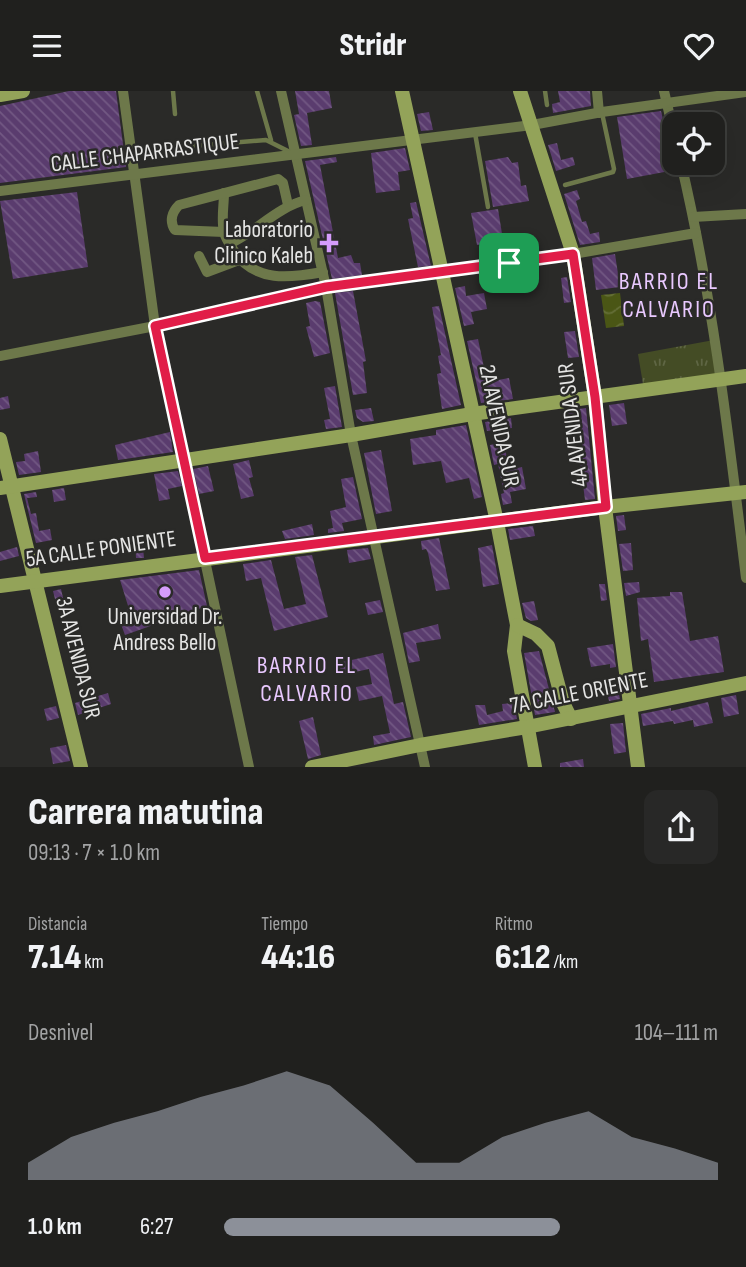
<!DOCTYPE html>
<html lang="es">
<head>
<meta charset="utf-8">
<style>
	:root { --surface:#20201e; --page:#282827; --text:#f1f3f6; --muted:#a2a3a4; --line:#3d3e3c; --accent:#8c9099 }
	body { margin:0; font-family:"Sofia Sans Condensed",sans-serif; background:var(--page); color:var(--text); height:100vh; display:flex; flex-direction:column; font-size:26px; white-space:nowrap }
	* { box-sizing:border-box; margin:0 }
	p { font-size:23px; color:var(--muted) }
	.icon { flex:none; width:38px; height:38px; fill:none; stroke:currentColor; stroke-width:2; stroke-linecap:round; stroke-linejoin:round }
	.map { position:relative; height:676px; overflow:hidden }
	.sheet { display:flex; flex-direction:column; background:var(--surface); flex:1 }
	.sheet>* { flex:none }
	.buttons { position:absolute; left:662px; top:21px; display:grid; gap:14px }
	.buttons a { display:grid; place-items:center; width:63px; height:63px; border-radius:14px; background:var(--surface); box-shadow:0 7px 28px #0002,0 0 0 2px var(--line); font-size:35px }
	.pin { position:absolute; display:grid; place-items:center; width:60px; height:60px; color:#fff; margin:-30px; border-radius:14px; box-shadow:0 4px 10px #0006 }
	.round { display:grid; place-items:center; flex:none; width:74px; height:74px; border-radius:14px; background:var(--page) }
	.overview { display:flex; align-items:center; justify-content:space-between; height:119px; padding:0 28px }
	h1 { font-size:38px; font-weight:800; line-height:52px }
	.metrics { display:grid; grid-template-columns:repeat(3,1fr); gap:10px; height:119px; padding:7px 28px }
	.metrics div { display:grid; align-content:center }
	.metrics b { font-size:35px; font-weight:800 }
	.metrics small { font-size:19px; font-weight:400 }
	.metrics p { font-size:19px }
	.chart { height:196px; padding:14px 28px }
	.chart p { display:flex; justify-content:space-between }
	.chart svg { width:100%; height:126px; margin-top:7px; fill:var(--accent); opacity:.7 }
	ul { padding:0 28px; list-style:none; font-size:23px }
	li { display:grid; grid-template-columns:112px 84px 1fr; align-items:center; height:52px }
	li i { height:18px; border-radius:9px; background:var(--accent) }
	header { display:flex; justify-content:space-between; align-items:center; height:91px; padding:0 28px; background:var(--surface); font-size:32px; font-weight:800 }
	.map>svg:first-child { display:block }
	.park { fill:url(#park-tufts) }
	.water { fill:url(#water-waves) }
	.building { fill:url(#building-back-hatch) }
	.lines { fill:none; stroke-linecap:round; stroke-linejoin:round }
	.lane { stroke:#6d784a; stroke-width:4.5 }
	.street { stroke:#6d784a; stroke-width:10 }
	.secondary { stroke:#93a359; stroke-width:14 }
	.route-casing { stroke:#fff; stroke-width:14 }
	.route { stroke:#e11d48; stroke-width:9 }
	.poi-dot { fill:#d59cfb; stroke:#2a2a28; stroke-width:2.5 }
	.labels { text-anchor:middle; dominant-baseline:central; stroke-width:5; stroke-linejoin:round; paint-order:stroke }
	.street-label { font-size:23px; fill:#e5e5e4; stroke:#2a2a28 }
	.poi-label { font-size:23px; fill:#e5e5e4; stroke:#2a2a28; text-anchor:end }
	.neighbourhood-label { font-size:24px; letter-spacing:2px; fill:#e9c9ff; stroke:#2a2a28 }
</style>
</head>
<body>
<header><svg class="icon" aria-label="menu" viewBox="0 0 24 24"><path d="M4 6h16M4 12h16M4 18h16"/></svg>Stridr<svg class="icon" aria-label="heart" viewBox="0 0 24 24"><path d="M12 20l-8-8c-3-5 5-10 8-4 3-6 11-1 8 4z"/></svg></header>
<div class="map">
<svg width="746" height="676" viewBox="0 0 746 676">
	<defs>
		<pattern id="park-tufts" width="24" height="20" patternUnits="userSpaceOnUse" patternTransform="scale(1.75)"><rect width="24" height="20" fill="#444c25"/><path d="M3 7l-1-3M5 7V3M7 7l1-3M15 17l-1-3M17 17v-4M19 17l1-3" fill="none" stroke="#5f6644"/></pattern>
		<pattern id="water-waves" width="16" height="10" patternUnits="userSpaceOnUse" patternTransform="scale(1.75)"><rect width="16" height="10" fill="#4a5615"/><path d="M0 5q4-4 8 0t8 0" fill="none" stroke="#646e37"/></pattern>
		<pattern id="building-back-hatch" width="6" height="6" patternUnits="userSpaceOnUse" patternTransform="scale(1.75)"><rect width="6" height="6" fill="#5a3c6e"/><path d="M-1 5l2 2M0 0l6 6M5-1l2 2" fill="none" stroke="#725883"/></pattern>
	</defs>
	<rect width="100%" height="100%" fill="#2a2a28"/>
	<polygon class="park" points="714,249 720,285 644,299 638,263"/>
	<polygon class="water" points="620,202 624,235 606,237 601,204"/>
	<g class="building">
		<polygon points="69,0 116,0 126,76 0,92 0,15"/>
		<polygon points="295,0 329,0 332,17 307,22 312,54 301,55 294,24 299,23"/>
		<polygon points="558,0 590,0 591,15 553,22 552,13 560,11"/>
		<polygon points="661,20 667,45 671,50 674,60 675,79 627,88 617,26"/>
		<polygon points="429,21 433,39 421,40 417,23"/>
		<polygon points="557,52 561,69 573,66 575,74 556,80 548,54"/>
		<polygon points="405,57 410,79 398,81 400,99 376,102 371,62"/>
		<polygon points="336,66 337,71 320,74 338,167 351,164 354,172 360,172 362,184 332,188 305,70"/>
		<polygon points="508,66 512,72 518,71 521,95 526,94 529,110 493,116 485,70"/>
		<polygon points="577,99 580,108 576,110 582,131 586,130 590,143 599,141 600,151 580,154 564,103"/>
		<polygon points="77,101 88,176 13,188 0,110"/>
		<polygon points="416,111 431,175 418,176 408,128 413,127 410,112"/>
		<polygon points="498,118 503,149 477,154 471,122"/>
		<polygon points="615,163 620,196 596,199 592,167"/>
		<polygon points="567,186 571,211 564,212 561,187"/>
		<polygon points="465,195 466,205 484,202 487,218 471,221 474,233 464,235 455,197"/>
		<polygon points="353,200 366,270 363,271 367,302 353,304 335,202"/>
		<polygon points="315,210 320,211 330,262 314,266 306,236 310,235 306,212"/>
		<polygon points="439,215 461,314 442,318 437,283 441,282 438,265 441,264 432,216"/>
		<polygon points="575,240 579,266 568,267 564,241"/>
		<polygon points="478,248 487,291 509,287 513,308 481,312 467,250"/>
		<polygon points="335,295 342,336 326,338 324,329 330,328 324,297"/>
		<polygon points="8,305 10,317 0,319 0,307"/>
		<polygon points="624,312 627,333 612,335 609,314"/>
		<polygon points="371,317 374,330 363,331 357,327 355,319"/>
		<polygon points="586,317 595,408 585,409 579,362 583,362 579,323 564,324 564,320"/>
		<polygon points="511,327 512,337 487,340 485,331"/>
		<polygon points="466,334 482,406 474,408 469,387 446,392 441,370 413,374 410,348 436,344 436,339"/>
		<polygon points="170,341 173,361 118,369 115,354"/>
		<polygon points="504,351 509,379 522,376 526,398 510,401 512,412 503,414 501,403 504,402 498,373 494,374 490,354"/>
		<polygon points="381,359 392,420 376,423 364,362"/>
		<polygon points="38,360 41,381 19,384 16,371 25,370 24,363"/>
		<polygon points="249,369 253,386 249,387 254,405 241,408 233,373"/>
		<polygon points="208,375 214,400 199,403 193,378"/>
		<polygon points="178,380 182,395 168,398 170,408 159,410 154,383"/>
		<polygon points="353,386 362,428 342,432 344,440 328,442 328,438 333,437 330,420 346,416 341,388"/>
		<polygon points="64,397 66,409 54,411 52,399"/>
		<polygon points="36,401 37,406 27,407 31,423 36,422 39,440 50,438 52,449 36,452 24,403"/>
		<polygon points="624,424 626,439 618,440 616,425"/>
		<polygon points="312,433 314,444 285,448 282,440"/>
		<polygon points="533,435 535,445 510,449 508,438"/>
		<polygon points="142,446 144,467 136,467 135,447"/>
		<polygon points="439,447 450,498 436,500 428,462 426,458 422,459 421,450"/>
		<polygon points="631,452 633,479 623,480 619,453"/>
		<polygon points="492,454 499,493 483,496 478,457"/>
		<polygon points="17,456 19,465 0,470 0,461"/>
		<polygon points="368,457 371,468 349,472 347,459"/>
		<polygon points="312,464 328,526 274,540 261,487 246,490 243,473 271,469 284,518 306,513 295,466"/>
		<polygon points="199,479 207,515 125,544 117,523 129,518 120,489"/>
		<polygon points="639,491 640,501 626,505 624,492"/>
		<polygon points="599,493 605,493 607,509 601,510"/>
		<polygon points="61,498 64,511 56,512 53,500"/>
		<polygon points="670,501 682,501 690,550 718,545 724,581 654,591 648,548 641,550 637,507 670,505"/>
		<polygon points="380,509 383,521 368,524 365,512"/>
		<polygon points="534,510 538,529 531,530 526,527 522,512"/>
		<polygon points="438,533 441,548 416,552 420,570 409,572 403,542"/>
		<polygon points="613,553 616,576 610,577 610,573 591,576 587,557"/>
		<polygon points="539,560 555,621 535,624 524,562"/>
		<polygon points="383,562 394,613 403,611 411,646 374,654 373,645 390,642 382,605 359,610 356,596 372,593 369,578 341,584 338,572"/>
		<polygon points="618,599 620,608 609,610 607,601"/>
		<polygon points="108,602 111,613 78,624 75,612"/>
		<polygon points="736,604 739,623 724,626 721,607"/>
		<polygon points="708,611 713,632 694,636 693,629 674,633 673,630 643,635 641,623 671,617 671,620"/>
		<polygon points="514,612 517,628 479,634 475,614 485,614 487,624 503,620 502,613"/>
		<polygon points="56,615 59,627 47,630 44,618"/>
		<polygon points="313,626 321,664 308,668 299,630"/>
		<polygon points="623,632 626,661 614,663 610,633"/>
		<polygon points="66,654 70,670 53,673 50,657"/>
		<polygon points="583,668 584,676 560,676 560,672"/>
	</g>
	<g class="lines">
		<g class="lane">
			<polyline points="173,0 175,23"/>
			<polyline points="257,0 271,49"/>
			<polyline points="545,0 547,14"/>
			<polyline points="475,42 488,116"/>
			<polyline points="157,58 266,49 292,62"/>
			<polyline points="565,94 613,81 614,78 602,22"/>
		</g>
		<g class="street">
			<polyline points="123,0 155,235 249,676"/>
			<polyline points="281,0 326,196 351,344 425,676"/>
			<polyline points="597,0 599,22"/>
			<polyline points="664,0 674,43"/>
			<path d="M681,72C713,208 729,348 746,487"/>
			<polyline points="0,100 532,34 602,21 746,1"/>
			<path d="M224,102C224,114 221,129 224,141C225,147 230,154 234,160C255,192 290,187 323,181"/>
			<polyline points="693,126 746,123"/>
			<path d="M224,141L175,139C169,130 172,121 179,114L278,88L283,92L288,114"/>
			<path d="M229,153C256,141 277,116 306,109"/>
			<polyline points="199,165 207,181 239,169"/>
			<polyline points="0,265 155,235 326,196 573,163 696,142"/>
		</g>
		<g class="secondary">
			<polyline points="402,0 497,431 517,534 514,560 535,676"/>
			<polyline points="520,0 573,163 595,306 605,416 638,676"/>
			<polyline points="0,4 23,0"/>
			<polyline points="0,348 81,676"/>
			<polyline points="0,397 351,344 472,323 746,285"/>
			<polyline points="0,495 605,416 746,401"/>
			<polyline points="517,534 536,543 548,555 563,612 571,628"/>
			<polyline points="312,676 420,654 527,636 746,592"/>
		</g>
	</g>
	<g class="lines">
		<defs>
			<polygon id="route" points="573,163 595,306 606,416 205,467 155,235 326,196"/>
		</defs>
		<use href="#route" class="route-casing"/>
		<use href="#route" class="route"/>
	</g>
	<g class="poi-dot">
		<path d="M325.5 141.5h7v7h7v7h-7v7h-7v-7h-7v-7h7z"/>
		<circle cx="165" cy="501" r="7"/>
	</g>
	<g class="labels">
		<g class="street-label">
			<text transform="translate(145 62) rotate(-7)">CALLE CHAPARRASTIQUE</text>
			<text transform="translate(573 334) rotate(-97)">4A AVENIDA SUR</text>
			<text transform="translate(499 335) rotate(78)">2A AVENIDA SUR</text>
			<text transform="translate(101 458) rotate(-8)">5A CALLE PONIENTE</text>
			<text transform="translate(78 567) rotate(76)">3A AVENIDA SUR</text>
			<text transform="translate(579 602) rotate(-11)">7A CALLE ORIENTE</text>
		</g>
		<g class="poi-label">
			<text x="313" y="139">Laboratorio<tspan x="313" dy="26">Clinico Kaleb</tspan></text>
			<text x="165" y="526" text-anchor="middle">Universidad Dr.<tspan x="165" dy="26">Andress Bello</tspan></text>
		</g>
		<g class="neighbourhood-label">
			<text x="669" y="190">BARRIO EL<tspan x="669" dy="28">CALVARIO</tspan></text>
			<text x="307" y="574">BARRIO EL<tspan x="307" dy="28">CALVARIO</tspan></text>
		</g>
	</g>
</svg>
<div class="buttons">
<a><svg class="icon" aria-label="locate" viewBox="0 0 24 24"><circle cx="12" cy="12" r="6"/><path d="M12 2v4M12 18v4M2 12h4M18 12h4"/></svg></a>
</div>
<div class="pin" style="left:509px;top:172px;background:#1e9e55"><svg class="icon" aria-label="arrive" viewBox="0 0 24 24"><path d="M6 21V4h12l-3 4 3 4H6"/></svg></div>
</div>
<section class="sheet">
<div class="overview"><div><h1>Carrera matutina</h1><p>09:13 · 7 × 1.0 km</p></div><a class="round"><svg class="icon" aria-label="share" viewBox="0 0 24 24"><path d="M12 15V3M7 8l5-5 5 5M5 13v7h14v-7"/></svg></a></div>
<div class="metrics">
<div><p>Distancia</p><b>7.14<small> km</small></b></div>
<div><p>Tiempo</p><b>44:16</b></div>
<div><p>Ritmo</p><b>6:12<small> /km</small></b></div>
</div>
<div class="chart"><p><span>Desnivel</span>104–111 m</p>
<svg viewBox="0 0 160 44" preserveAspectRatio="none"><path d="M0 44V38L10 29L20 24L30 20L40 15L50 11L60 6L70 11L80 24L90 38L100 38L110 29L120 24L130 20L140 29L150 33L160 38V44z"/></svg>
</div>
<ul>
<li><b>1.0 km</b>6:27<i style="width:68%"></i></li>
</ul>
</section>
</body>
</html>
